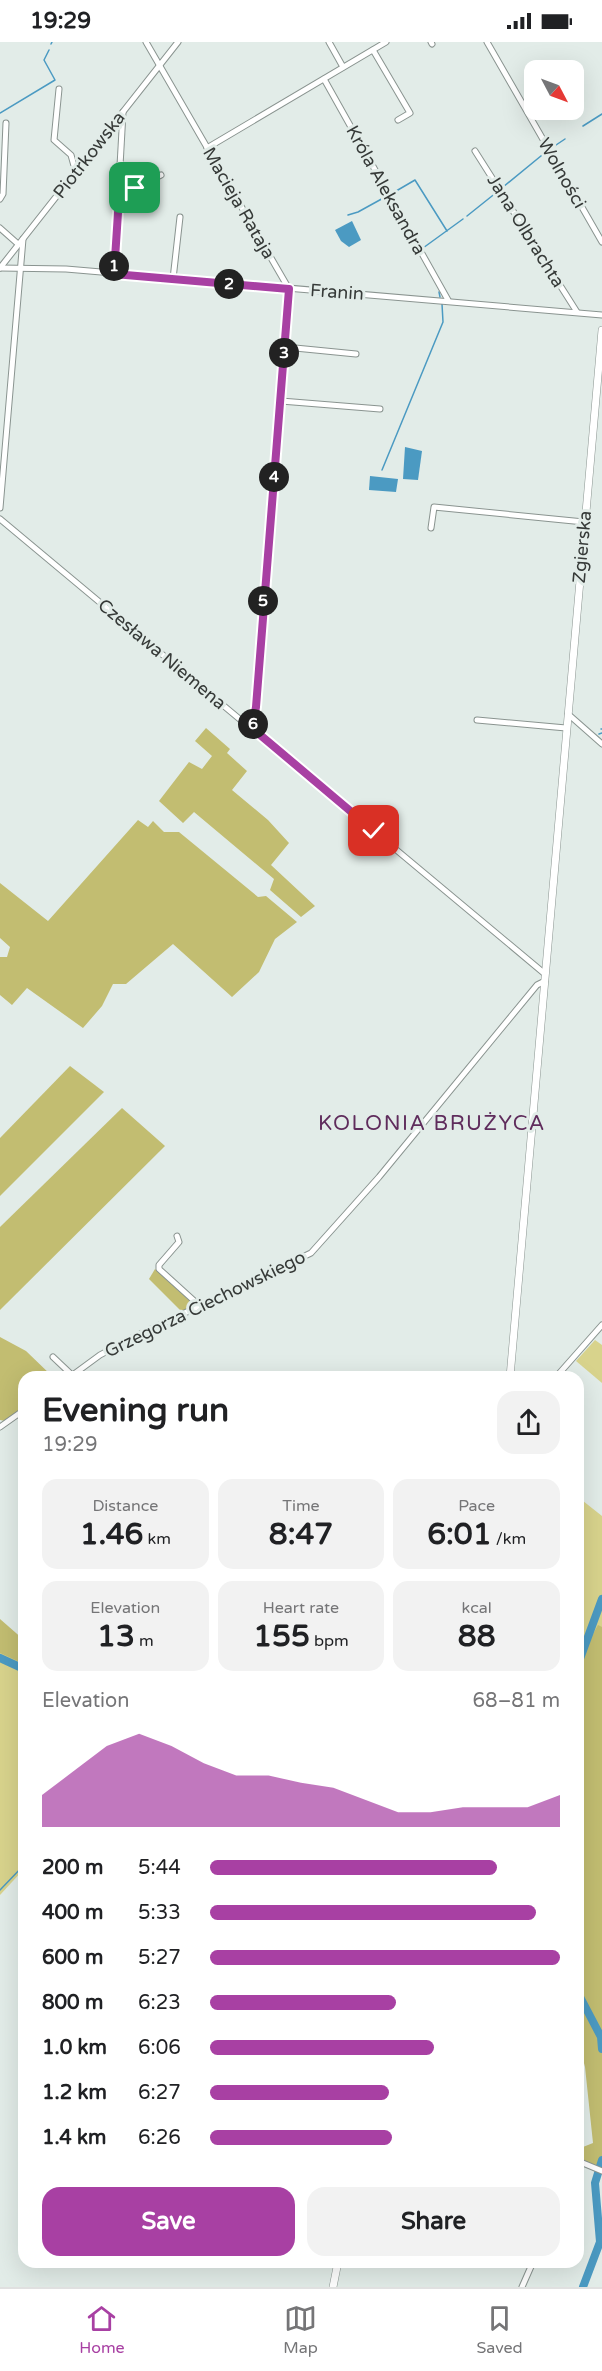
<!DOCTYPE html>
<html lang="en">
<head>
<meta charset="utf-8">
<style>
	:root { --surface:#fff; --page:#f2f2f2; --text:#202124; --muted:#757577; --line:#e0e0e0; --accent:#a840a3 }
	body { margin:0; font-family:"Varela Round",sans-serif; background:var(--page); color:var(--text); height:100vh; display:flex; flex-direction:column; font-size:22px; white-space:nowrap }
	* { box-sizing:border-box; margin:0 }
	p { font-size:20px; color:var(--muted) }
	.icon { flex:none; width:33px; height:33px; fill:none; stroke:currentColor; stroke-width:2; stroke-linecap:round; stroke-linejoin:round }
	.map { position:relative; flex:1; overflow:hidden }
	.sheet { position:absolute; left:18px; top:1329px; width:566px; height:897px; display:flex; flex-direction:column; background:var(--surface); border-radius:18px; box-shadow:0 6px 24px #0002 }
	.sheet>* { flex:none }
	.needle { width:39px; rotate:131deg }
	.controls { position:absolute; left:524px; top:18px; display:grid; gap:12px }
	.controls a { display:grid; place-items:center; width:60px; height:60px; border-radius:12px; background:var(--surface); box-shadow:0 6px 24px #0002; font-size:30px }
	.pin { position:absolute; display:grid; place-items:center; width:51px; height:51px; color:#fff; margin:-26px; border-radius:12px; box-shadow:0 3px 9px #0006 }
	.km { position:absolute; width:30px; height:30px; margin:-15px; border-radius:50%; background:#222; color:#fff; font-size:16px; line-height:30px; text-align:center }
	.round { display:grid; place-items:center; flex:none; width:63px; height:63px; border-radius:18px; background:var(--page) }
	.overview { display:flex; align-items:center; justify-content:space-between; height:102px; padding:0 24px }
	h1 { font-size:33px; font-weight:700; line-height:45px }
	.stats { display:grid; grid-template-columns:repeat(3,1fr); gap:9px; height:102px; padding:6px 24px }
	.stats div { display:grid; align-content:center; border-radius:15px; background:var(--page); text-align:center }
	.stats b { font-size:30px; font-weight:700 }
	.stats small { font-size:16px; font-weight:400 }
	.stats p { font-size:16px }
	.chart { height:168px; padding:12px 24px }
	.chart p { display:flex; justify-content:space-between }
	.chart svg { width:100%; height:108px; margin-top:6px; fill:var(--accent); opacity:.7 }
	.button { display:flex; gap:12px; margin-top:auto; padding:12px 24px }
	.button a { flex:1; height:69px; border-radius:18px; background:var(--accent); color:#fff; font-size:24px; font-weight:700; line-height:69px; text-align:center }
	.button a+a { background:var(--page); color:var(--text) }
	ul { padding:0 24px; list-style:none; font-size:20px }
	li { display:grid; grid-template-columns:96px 72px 1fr; align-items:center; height:45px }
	li i { height:15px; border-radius:8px; background:var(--accent) }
	.status { display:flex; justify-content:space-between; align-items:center; height:42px; padding:0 30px; background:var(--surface); direction:ltr }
	.status svg { height:16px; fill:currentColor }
	.dock { display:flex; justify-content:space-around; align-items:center; height:84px; border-top:2px solid var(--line); background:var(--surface); font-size:16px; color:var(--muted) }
	.dock a { display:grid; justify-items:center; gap:3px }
	.dock .active { color:var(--accent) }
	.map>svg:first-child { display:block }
	.green { fill:#d8d38c }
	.forest { fill:#c2bd71 }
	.water { fill:#4b9ac2 }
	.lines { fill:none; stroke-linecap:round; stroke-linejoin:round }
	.stream { stroke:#4b9ac2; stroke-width:1.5 }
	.river { stroke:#4b9ac2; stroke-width:8 }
	.minor-casing { stroke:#8a9490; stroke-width:7 }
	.major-casing { stroke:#8a9490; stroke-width:8 }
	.minor { stroke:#fff; stroke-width:5 }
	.major { stroke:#fff; stroke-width:7 }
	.route-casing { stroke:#fff; stroke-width:12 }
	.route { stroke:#a840a3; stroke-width:8 }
	.labels { text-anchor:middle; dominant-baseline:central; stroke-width:6; stroke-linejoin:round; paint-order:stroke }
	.street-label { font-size:18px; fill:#363a38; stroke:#e2ece8 }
	.quarter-label { font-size:21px; letter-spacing:1.5px; fill:#5f2c5c; stroke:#e2ece8 }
</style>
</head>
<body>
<div class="status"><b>19:29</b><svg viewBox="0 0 49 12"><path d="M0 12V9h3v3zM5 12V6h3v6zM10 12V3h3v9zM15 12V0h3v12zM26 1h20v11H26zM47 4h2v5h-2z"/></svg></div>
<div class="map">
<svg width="602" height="2245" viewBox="0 0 602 2245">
	<rect width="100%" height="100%" fill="#e2ece8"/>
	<g class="green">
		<polygon points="595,1298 602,1303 602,1341 576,1319"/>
		<polygon points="578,1455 602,1474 602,1585 593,1593 589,1591 578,1622"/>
		<polygon points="0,1580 24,1603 24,1827 0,1853"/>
	</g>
	<g class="forest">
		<polygon points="206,686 230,707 227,711 247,729 232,748 268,778 289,801 271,823 315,864 301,875 270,848 274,837 194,770 183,781 159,759 189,720 202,727 212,714 195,699"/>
		<polygon points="138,778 148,785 153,779 164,790 179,790 258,855 266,854 297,880 275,897 259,930 232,955 173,902 126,942 113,942 102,964 83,986 27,946 12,963 0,953 0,915 7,915 10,905 0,896 0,841 48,879"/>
		<polygon points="70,1024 104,1050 0,1154 0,1096"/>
		<polygon points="122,1066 165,1104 0,1268 0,1185"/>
		<polygon points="155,1227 197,1264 183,1271 149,1237"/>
		<polygon points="0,1295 26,1309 53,1335 24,1335 24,1364 5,1379 0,1378"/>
		<polygon points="0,1577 24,1598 24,1622 0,1611"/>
		<polygon points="598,1583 602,1585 602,2124 596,2125 578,2116 578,2107 593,2101 585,2025 578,1998 578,1622 589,1591 593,1592"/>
	</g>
	<g class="water">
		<polygon points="352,179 361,198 349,205 341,199 335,188"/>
		<polygon points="405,405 422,409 418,438 403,437"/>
		<polygon points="370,434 398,437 396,450 369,448"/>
	</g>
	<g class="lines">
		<g class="stream">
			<polyline points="51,2 52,0"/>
			<polyline points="0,71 55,38 44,18 49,8"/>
			<polyline points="583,84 602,72"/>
			<polyline points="553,105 565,97"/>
			<polyline points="503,145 547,109"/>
			<polyline points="391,152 415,138 447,189"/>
			<polyline points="348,173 358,170 387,154"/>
			<polyline points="467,174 497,150"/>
			<polyline points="423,206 463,177"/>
			<polyline points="439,250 440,255"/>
			<polyline points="382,428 443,280 442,262"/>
			<polyline points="601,687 602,687"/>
			<polyline points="599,692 602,691"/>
			<polyline points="0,1848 24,1823"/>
		</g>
		<g class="river">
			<polyline points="0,1616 24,1627"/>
			<polyline points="578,1622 602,1557"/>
			<polyline points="578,1787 578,1805"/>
			<polyline points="578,1951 601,1995 602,2007"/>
			<polyline points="583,2245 600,2200 595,2141 602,2118"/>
		</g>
		<defs>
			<g id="minor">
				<polyline points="146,0 289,247 256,665 252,686"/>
				<polyline points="329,0 343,25"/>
				<polyline points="431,0 432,2"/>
				<polyline points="487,0 602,200"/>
				<polyline points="373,8 410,71 398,78"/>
				<polyline points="324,37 448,258"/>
				<polyline points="59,47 54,98 71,113 76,131"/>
				<polyline points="207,106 386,0"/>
				<polyline points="475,109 577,270"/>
				<polyline points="122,127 135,146 161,133"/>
				<polyline points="0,157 3,152 6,81"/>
				<polyline points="0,186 18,202"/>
				<polyline points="0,226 66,227 602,273"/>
				<polyline points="0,226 178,0"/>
				<polyline points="114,232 123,70"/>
				<polyline points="173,237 180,175"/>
				<polyline points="285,305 356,312"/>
				<polyline points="281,359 380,367"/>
				<polyline points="0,466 23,197"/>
				<polyline points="0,477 545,932"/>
				<polyline points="431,486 434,465 584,480"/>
				<polyline points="568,672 602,702"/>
				<polyline points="477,678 566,686"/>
				<polyline points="177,1194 179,1200 159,1223 159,1227 201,1265"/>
				<polyline points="53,1315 72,1333"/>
				<polyline points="70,1335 100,1313 132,1296 311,1211 379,1135 537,943 545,939"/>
				<polyline points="556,1335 602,1283"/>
				<polyline points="0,1385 24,1368"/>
				<polyline points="578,2119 602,2129"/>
				<polyline points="522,2245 533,2220"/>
			</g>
			<g id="major">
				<polyline points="510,1335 602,288"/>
				<polyline points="333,2245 338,2220"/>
			</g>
		</defs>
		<use href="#minor" class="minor-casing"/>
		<use href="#major" class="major-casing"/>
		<use href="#minor" class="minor"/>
		<use href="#major" class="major"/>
	</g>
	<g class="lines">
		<defs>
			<polyline id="route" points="135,146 121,125 114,232 289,247 256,665 252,686 374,789"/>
		</defs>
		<use href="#route" class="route-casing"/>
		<use href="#route" class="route"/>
	</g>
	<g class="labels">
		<g class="street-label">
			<text transform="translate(89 113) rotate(-52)">Piotrkowska</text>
			<text transform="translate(562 131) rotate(60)">Wolności</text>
			<text transform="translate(386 148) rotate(61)">Króla Aleksandra</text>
			<text transform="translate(239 161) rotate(60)">Macieja Rataja</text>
			<text transform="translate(526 189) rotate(58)">Jana Olbrachta</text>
			<text transform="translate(337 250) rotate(4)">Franin</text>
			<text transform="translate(582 505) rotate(-85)">Zgierska</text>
			<text transform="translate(162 612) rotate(40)">Czesława Niemena</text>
			<text transform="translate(205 1262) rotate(-26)">Grzegorza Ciechowskiego</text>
		</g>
		<g class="quarter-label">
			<text x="432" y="1081">KOLONIA BRUŻYCA</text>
		</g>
	</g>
</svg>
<div class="controls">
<a><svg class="needle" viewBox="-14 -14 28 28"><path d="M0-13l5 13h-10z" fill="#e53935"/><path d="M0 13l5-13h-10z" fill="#757577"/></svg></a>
</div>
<div class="pin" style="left:135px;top:146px;background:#1e9e55"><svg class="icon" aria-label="arrive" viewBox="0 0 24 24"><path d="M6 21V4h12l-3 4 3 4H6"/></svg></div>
<div class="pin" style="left:374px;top:789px;background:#d93025"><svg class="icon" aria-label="check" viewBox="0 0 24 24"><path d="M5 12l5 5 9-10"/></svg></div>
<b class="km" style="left:114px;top:224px">1</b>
<b class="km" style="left:229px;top:242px">2</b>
<b class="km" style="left:284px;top:311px">3</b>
<b class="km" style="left:274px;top:435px">4</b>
<b class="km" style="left:263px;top:559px">5</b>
<b class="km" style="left:253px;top:682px">6</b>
<section class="sheet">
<div class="overview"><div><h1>Evening run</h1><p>19:29</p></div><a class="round"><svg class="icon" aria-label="share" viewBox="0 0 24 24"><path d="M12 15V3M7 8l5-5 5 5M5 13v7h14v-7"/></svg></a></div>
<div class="stats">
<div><p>Distance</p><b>1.46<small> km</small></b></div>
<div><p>Time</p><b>8:47</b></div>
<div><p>Pace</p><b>6:01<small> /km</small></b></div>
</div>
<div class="stats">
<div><p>Elevation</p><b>13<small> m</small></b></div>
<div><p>Heart rate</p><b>155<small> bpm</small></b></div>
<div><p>kcal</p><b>88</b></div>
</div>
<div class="chart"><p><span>Elevation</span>68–81 m</p>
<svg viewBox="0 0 160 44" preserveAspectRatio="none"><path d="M0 44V31L10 21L20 11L30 6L40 11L50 18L60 23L70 23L80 26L90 28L100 33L110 38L120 38L130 36L140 36L150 36L160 31V44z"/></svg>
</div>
<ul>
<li><b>200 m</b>5:44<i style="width:82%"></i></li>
<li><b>400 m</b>5:33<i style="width:93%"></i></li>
<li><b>600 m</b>5:27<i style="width:100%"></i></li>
<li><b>800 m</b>6:23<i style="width:53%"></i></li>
<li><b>1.0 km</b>6:06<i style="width:64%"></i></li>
<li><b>1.2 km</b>6:27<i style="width:51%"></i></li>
<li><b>1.4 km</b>6:26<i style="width:52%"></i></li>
</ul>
<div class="button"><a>Save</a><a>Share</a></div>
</section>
</div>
<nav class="dock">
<a class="active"><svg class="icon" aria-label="home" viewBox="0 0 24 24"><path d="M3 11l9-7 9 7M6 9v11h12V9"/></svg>Home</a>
<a><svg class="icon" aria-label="map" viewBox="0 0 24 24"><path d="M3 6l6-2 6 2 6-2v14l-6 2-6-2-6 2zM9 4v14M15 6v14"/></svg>Map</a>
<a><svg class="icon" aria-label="saved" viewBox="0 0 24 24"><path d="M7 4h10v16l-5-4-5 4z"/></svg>Saved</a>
</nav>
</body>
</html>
